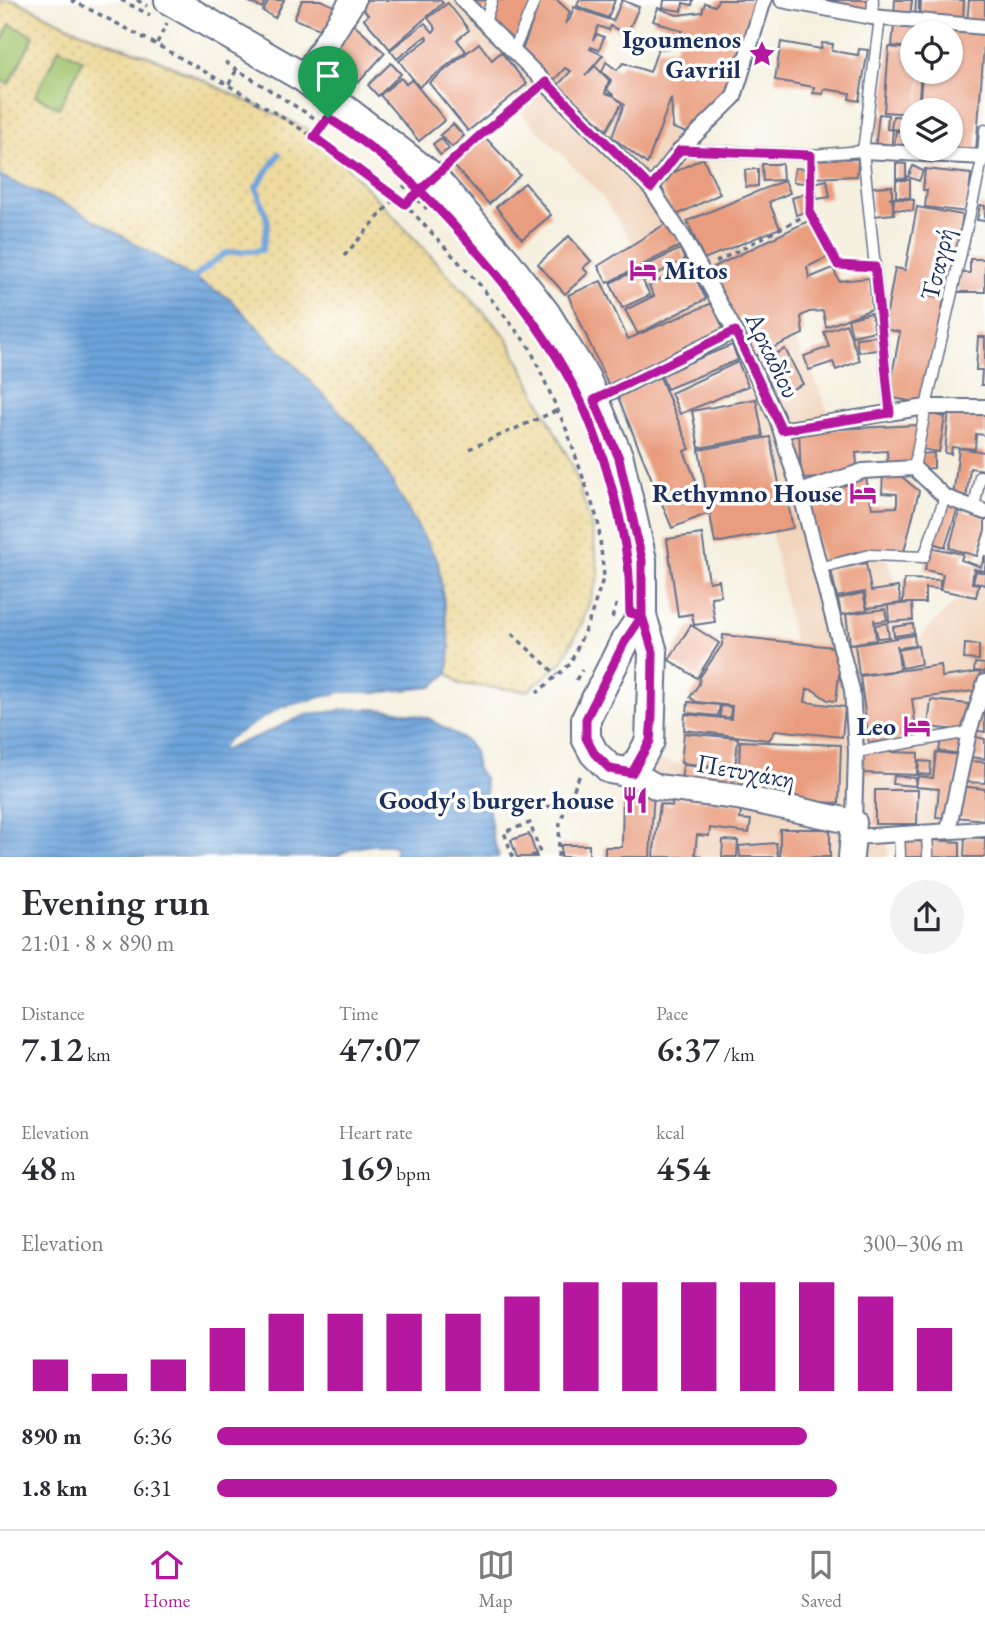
<!DOCTYPE html>
<html lang="en">
<head>
<meta charset="utf-8">
<style>
	:root { --surface:#fff; --page:#f2f2f3; --text:#2b2b33; --muted:#7c7c81; --line:#e1e1e2; --accent:#b5179e }
	body { margin:0; font-family:"EB Garamond",serif; background:var(--page); color:var(--text); height:100vh; display:flex; flex-direction:column; font-size:26px; white-space:nowrap }
	* { box-sizing:border-box; margin:0 }
	p { font-size:23px; color:var(--muted) }
	.icon { flex:none; width:38px; height:38px; fill:none; stroke:currentColor; stroke-width:2; stroke-linecap:round; stroke-linejoin:round }
	.map { position:relative; height:857px; overflow:hidden }
	.panel { display:flex; flex-direction:column; background:var(--surface); flex:1 }
	.panel>* { flex:none }
	.buttons { position:absolute; left:900px; top:21px; display:grid; gap:14px }
	.buttons a { display:grid; place-items:center; width:63px; height:63px; border-radius:50%; background:var(--surface); box-shadow:0 2px 5px #0004; font-size:35px }
	.pin { position:absolute; display:grid; place-items:center; width:60px; height:60px; color:#fff; margin:-72px -30px; border-radius:50% 50% 50% 0; rotate:-45deg; box-shadow:0 0 7px #0007 }
	.pin .icon { rotate:45deg }
	.round { display:grid; place-items:center; flex:none; width:74px; height:74px; border-radius:37px; background:var(--page) }
	.summary { display:flex; align-items:center; justify-content:space-between; height:119px; padding:0 21px }
	h1 { font-size:38px; font-weight:600; line-height:52px }
	.figures { display:grid; grid-template-columns:repeat(3,1fr); gap:10px; height:119px; padding:7px 21px }
	.figures div { display:grid; align-content:center }
	.figures b { font-size:35px; font-weight:600 }
	.figures small { font-size:19px; font-weight:400 }
	.figures p { font-size:19px }
	.chart { height:196px; padding:14px 21px }
	.chart p { display:flex; justify-content:space-between }
	.chart svg { width:100%; height:126px; margin-top:7px; stroke:var(--accent); stroke-width:6 }
	ul { padding:0 21px; list-style:none; font-size:23px }
	li { display:grid; grid-template-columns:112px 84px 1fr; align-items:center; height:52px }
	li i { height:18px; border-radius:9px; background:var(--accent) }
	.dock { display:flex; justify-content:space-around; align-items:center; height:98px; border-top:2px solid var(--line); background:var(--surface); font-size:19px; color:var(--muted) }
	.dock a { display:grid; justify-items:center; gap:4px }
	.dock .selected { color:var(--accent) }
	.map>svg:first-child { display:block }
	.built { fill:#f1d5bd }
	.sand { fill:url(#sand-dots); stroke:#84847e; stroke-width:2 }
	.green { fill:#a3c56d; stroke:#5f7a66; stroke-width:2 }
	.water { fill:url(#water-rules); stroke:#446a9c; stroke-width:2 }
	.pier { fill:#f5f0df }
	.lines { fill:none; stroke-linecap:round; stroke-linejoin:round }
	.stream { stroke:#6ea4db; stroke-width:6 }
	.building { fill:#e99d7e }
	.service-casing { stroke:#67738b; stroke-width:13 }
	.pedestrian-casing { stroke:#67738b; stroke-width:18 }
	.tertiary-casing { stroke:#67738b; stroke-width:28 }
	.secondary-casing { stroke:#67738b; stroke-width:32 }
	.path { stroke:#67738b; stroke-width:3.5; stroke-dasharray:5 5; stroke-linecap:butt }
	.service { stroke:#fff; stroke-width:10 }
	.pedestrian { stroke:#fff; stroke-width:14 }
	.tertiary { stroke:#fff; stroke-width:24 }
	.secondary { stroke:#fff; stroke-width:28 }
	.route-casing { stroke:#fff; stroke-width:14 }
	.route { stroke:#b5179e; stroke-width:9 }
	.labels { text-anchor:middle; dominant-baseline:central; stroke-width:7; stroke-linejoin:round; paint-order:stroke }
	.poi-label { font-size:26px; font-weight:bold; fill:#1b2f5e; stroke:#fff; text-anchor:end }
	.street-label { font-size:26px; fill:#1b2f5e; stroke:#fff }
</style>
</head>
<body>
<div class="map">
<svg width="985" height="857" viewBox="0 0 985 857">
	<defs>
		<pattern id="sand-dots" width="8" height="8" patternUnits="userSpaceOnUse" patternTransform="scale(1.75)"><rect width="8" height="8" fill="#eeda9e"/><path d="M2 2h.1M6 6h.1" fill="none" stroke="#ccbb8a" stroke-width="1.8" stroke-linecap="round"/></pattern>
		<pattern id="water-rules" width="6" height="5" patternUnits="userSpaceOnUse" patternTransform="scale(1.75)"><rect width="6" height="5" fill="#6ea4db"/><path d="M0 2.5h6" fill="none" stroke="#5a86b5"/></pattern>
	</defs>
	<rect width="100%" height="100%" fill="#fff"/>
	<filter id="ink" filterUnits="userSpaceOnUse"><feTurbulence type="fractalNoise" baseFrequency=".0143" numOctaves="2"/><feDisplacementMap in="SourceGraphic" scale="14" xChannelSelector="R" yChannelSelector="G"/><feConvolveMatrix kernelMatrix="1 2 1 2 8 2 1 2 1" color-interpolation-filters="sRGB"/></filter>
	<filter id="wash" filterUnits="userSpaceOnUse"><feTurbulence type="fractalNoise" baseFrequency=".00686" numOctaves="4" result="noise"/><feDisplacementMap in="SourceGraphic" scale="28" xChannelSelector="R" yChannelSelector="G"/><feGaussianBlur stdDeviation="1.57" result="paint"/><feColorMatrix in="noise" values="0 0 0 0 0 0 0 0 0 0 0 0 0 0 0 0 0 1.4 0 .05"/><feComposite in="paint" operator="in"/></filter>
	<g filter="url(#wash)">
		<rect width="100%" height="100%" fill="#f5f0df"/>
		<polygon class="built" points="411,0 539,0 664,118 811,369 918,639 985,572 985,751 967,810 888,844 888,857 638,857 650,759 823,787 749,422 602,196"/>
		<polygon class="sand" points="0,0 15,0 79,31 159,60 314,132 506,336 573,467 590,521 599,575 582,623 562,662 528,691 459,684 448,673 450,648 438,562 230,299 77,210 0,176"/>
		<g class="green">
			<polygon points="10,24 34,36 9,84 0,80 0,44"/>
			<polygon points="59,48 83,60 59,108 35,96"/>
		</g>
		<path class="water" d="M0,176L77,210L230,299L370,443L438,562L450,648L448,673L432,687L371,693H341L282,708L228,740L223,750L270,731L306,714L350,708L393,710L428,718L466,741L474,752L477,769L484,778L493,838L499,857H394L396,846C379,843 349,846 336,857H0Z"/>
		<polygon class="pier" points="341,693 371,693 367,697 342,697 284,712 248,730 230,743 305,711 350,704 368,705 370,708 350,708 306,714 222,750 228,740 282,708"/>
		<g class="lines">
			<polyline class="stream" points="193,278 225,253 262,250 268,222 256,187 279,154"/>
		</g>
		<g id="blocks">
			<g class="building">
				<polygon points="245,0 266,0 262,8"/>
				<polygon points="269,0 284,0 275,18 263,11"/>
				<polygon points="302,0 320,0 339,8 330,33 294,19"/>
				<polygon points="356,0 440,0 443,3 390,49 364,19 368,15"/>
				<polygon points="469,0 489,0 489,5 480,12"/>
				<polygon points="496,0 532,0 522,40 488,31"/>
				<polygon points="540,0 557,0 570,12 565,24 570,19 574,7 613,21 622,0 639,7 627,34 610,26 609,30 598,26 593,40 597,34 604,37 599,50 591,47 590,49 603,55 585,76 595,66 609,80 605,93 615,96 607,90 611,80 602,72 606,62 617,70 623,63 650,72 658,49 675,48 682,31 653,21 658,8 677,15 702,12 705,3 715,6 718,0 760,0 723,103 707,122 697,123 693,135 673,128 671,98 647,164 612,137 624,104 615,97 622,103 607,130 558,85 571,71 565,68 553,81 522,51"/>
				<polygon points="579,0 615,0 608,18 577,6"/>
				<polygon points="664,0 693,0 692,5 683,3 682,11 663,8"/>
				<polygon points="827,0 870,0 868,13 826,8"/>
				<polygon points="895,0 912,0 910,17 894,15"/>
				<polygon points="916,0 919,0 919,17 915,17"/>
				<polygon points="921,0 964,0 963,21 920,18"/>
				<polygon points="969,0 985,0 985,26 967,25"/>
				<polygon points="448,3 469,30 457,40 466,51 419,87 399,61 428,39 426,36 397,59 390,50 425,23 433,32 436,29 428,18"/>
				<polygon points="352,23 385,53 359,82 325,52"/>
				<polygon points="894,25 985,32 976,152 950,150 950,110 919,110 922,75 944,76 945,72 950,72 950,33 912,33 912,48 892,46"/>
				<polygon points="781,42 821,49 822,43 833,44 832,51 858,55 859,49 868,50 859,101 849,99 850,93 824,89 823,94 813,93 814,87 775,80"/>
				<polygon points="479,43 492,60 501,52 527,84 468,131 429,83"/>
				<polygon points="889,47 912,49 912,72 921,72 918,110 912,110 912,114 884,112"/>
				<polygon points="391,63 401,74 378,96 368,85"/>
				<polygon points="401,78 406,84 412,80 445,120 419,141 380,95"/>
				<polygon points="879,114 888,115 887,129 893,130 891,150 875,149"/>
				<polygon points="893,116 912,117 912,130 891,129"/>
				<polygon points="453,124 464,136 452,147 440,135"/>
				<polygon points="896,131 912,132 912,149 894,148"/>
				<polygon points="485,137 520,175 489,204 454,166"/>
				<polygon points="441,138 449,149 440,155 433,144"/>
				<polygon points="703,158 720,194 675,216 658,180"/>
				<polygon points="814,158 858,159 857,176 813,178"/>
				<polygon points="896,163 906,164 906,179 896,178"/>
				<polygon points="762,164 782,164 783,180 763,181"/>
				<polygon points="913,166 923,171 919,181 908,177"/>
				<polygon points="795,168 806,169 804,183 793,182"/>
				<polygon points="758,169 758,186 746,187 745,170"/>
				<polygon points="925,169 971,174 967,212 925,207 927,190 923,190"/>
				<polygon points="785,180 790,193 769,202 780,228 704,259 687,221"/>
				<polygon points="827,180 830,197 817,199 814,183"/>
				<polygon points="896,180 910,180 910,198 896,197"/>
				<polygon points="525,183 551,215 522,239 496,207"/>
				<polygon points="892,186 892,197 889,198 892,198 894,214 873,216 871,187"/>
				<polygon points="804,194 809,211 796,215 792,198"/>
				<polygon points="894,198 914,200 913,211 893,209"/>
				<polygon points="980,205 985,206 985,221 977,220"/>
				<polygon points="917,207 963,215 949,292 923,287 922,295 944,299 925,404 888,397 900,332 884,329 895,268 905,270"/>
				<polygon points="810,220 828,257 807,267 809,278 833,268 839,281 869,278 872,309 826,327 823,311 809,312 801,316 803,334 753,357 710,269"/>
				<polygon points="667,223 680,246 607,283 598,266"/>
				<polygon points="569,236 591,261 583,268 588,273 565,294 538,264"/>
				<polygon points="680,249 685,260 643,281 650,295 622,308 610,283"/>
				<polygon points="970,259 985,259 985,292 958,292 958,273 970,273"/>
				<polygon points="689,265 706,299 638,334 625,310 654,296 649,286"/>
				<polygon points="601,281 628,339 712,303 728,339 610,389 568,295"/>
				<polygon points="871,313 875,331 852,336 848,319"/>
				<polygon points="846,324 860,361 836,370 833,362 809,370 804,356 829,347 824,332"/>
				<polygon points="876,336 878,350 858,352 856,338"/>
				<polygon points="978,337 985,337 985,385 981,385 982,370 976,370"/>
				<polygon points="732,345 738,360 667,389 661,374"/>
				<polygon points="785,349 803,384 782,394 765,359"/>
				<polygon points="738,362 748,386 680,414 671,393"/>
				<polygon points="660,377 690,449 684,451 709,513 672,528 617,395"/>
				<polygon points="756,399 763,436 699,448 692,411"/>
				<polygon points="949,409 985,412 985,435 976,434 975,449 952,447 951,454 945,453"/>
				<polygon points="928,413 945,417 939,452 921,449"/>
				<polygon points="917,425 918,454 934,453 934,468 888,470 887,451 856,453 858,476 801,479 799,431"/>
				<polygon points="770,437 782,499 787,498 793,528 715,543 699,450"/>
				<polygon points="959,448 985,452 985,470 970,468 966,500 953,498"/>
				<polygon points="883,472 896,472 919,491 904,552 856,552 823,562 805,492 866,478 872,508 897,507 897,494 882,493"/>
				<polygon points="945,503 958,508 945,547 932,543"/>
				<polygon points="960,510 985,517 985,530 977,556 949,548"/>
				<polygon points="702,534 709,582 719,580 721,596 711,597 715,622 694,625 692,614 678,616 667,539"/>
				<polygon points="929,547 963,554 961,560 981,567 985,555 985,571 974,569 972,583 979,584 976,597 940,590 943,574 925,570"/>
				<polygon points="866,563 871,591 898,587 901,603 867,608 865,592 837,597 831,570"/>
				<polygon points="976,571 985,573 985,585 973,582"/>
				<polygon points="904,579 940,580 940,589 925,588 925,603 903,603"/>
				<polygon points="863,593 867,610 841,615 838,599"/>
				<polygon points="912,603 913,620 889,622 888,605"/>
				<polygon points="885,609 887,620 875,622 874,619 876,640 850,644 846,614"/>
				<polygon points="887,623 889,637 878,638 875,625"/>
				<polygon points="913,624 914,633 894,636 893,627"/>
				<polygon points="691,625 719,643 697,678 669,660"/>
				<polygon points="723,635 842,648 836,701 828,700 813,690 807,689 805,702 845,707 842,737 776,730 769,740 684,730 685,714 731,719 732,706 696,702 690,697 699,684 700,677 722,645"/>
				<polygon points="914,635 915,646 898,648 897,645 900,670 859,675 855,645"/>
				<polygon points="965,644 979,645 979,660 964,659"/>
				<polygon points="918,646 921,664 902,668 898,650"/>
				<polygon points="975,663 985,664 985,672 974,671"/>
				<polygon points="941,665 942,677 980,672 982,690 912,699 917,737 869,743 860,676"/>
				<polygon points="931,700 968,704 966,731 928,727"/>
				<polygon points="688,702 720,705 718,716 687,713"/>
				<polygon points="985,705 985,732 974,730"/>
				<polygon points="721,706 731,707 730,718 720,717"/>
				<polygon points="942,732 963,735 961,754 939,751"/>
				<polygon points="684,733 738,738 735,768 681,763"/>
				<polygon points="972,736 985,739 985,759 969,757"/>
				<polygon points="740,741 841,745 839,803 733,799 734,768 739,769"/>
				<polygon points="863,751 918,753 917,775 862,773"/>
				<polygon points="936,752 959,755 951,818 936,817 939,789 916,787 918,776 933,778"/>
				<polygon points="919,761 931,762 930,775 918,774"/>
				<polygon points="965,761 985,762 985,783 964,782"/>
				<polygon points="683,765 733,770 731,786 681,781"/>
				<polygon points="894,776 916,778 915,786 893,784"/>
				<polygon points="959,786 985,789 984,820 956,817"/>
				<polygon points="623,790 654,790 650,857 605,857 605,847 622,847"/>
				<polygon points="875,790 918,790 917,824 875,824"/>
				<polygon points="673,797 742,805 740,819 751,820 749,833 710,828 709,836 697,835 695,854 702,857 653,857 660,804 672,806"/>
				<rect x="780" y="829" width="50" height="28"/>
				<polygon points="529,834 537,857 517,857 511,840"/>
				<polygon points="965,837 985,838 985,857 964,857"/>
				<polygon points="723,840 738,841 737,857 722,857"/>
				<polygon points="903,840 927,842 927,857 902,857"/>
				<polygon points="931,840 960,842 960,857 930,857"/>
				<polygon points="776,843 778,857 740,857 739,846"/>
				<rect x="561" y="845" width="28" height="12"/>
			</g>
		</g>
	</g>
	<g filter="url(#ink)">
		<use href="#blocks" fill-opacity="0" stroke="#67738b" stroke-width="2"/>
		<g class="lines">
			<defs>
				<g id="service">
					<polyline points="872,17 873,0"/>
					<polyline points="880,18 863,151 890,413"/>
					<polyline points="485,22 492,0"/>
					<polyline points="514,50 535,0"/>
					<polyline points="680,150 811,155 863,151"/>
					<polyline points="914,468 926,407 983,156 985,130"/>
					<polyline points="974,509 980,476"/>
					<polyline points="819,568 870,555 924,557 945,497"/>
					<polyline points="856,752 969,732"/>
					<polyline points="927,831 928,857"/>
					<polyline points="899,833 900,857"/>
				</g>
				<g id="pedestrian">
					<polyline points="462,0 651,188 683,237 735,331 777,419 800,492 852,690 856,752 854,822"/>
					<polyline points="782,0 872,17 985,27"/>
					<polyline points="863,151 985,157"/>
					<polyline points="651,188 680,150 734,97 764,0"/>
					<polyline points="595,400 735,331"/>
					<polyline points="782,430 926,407 985,407"/>
					<polyline points="800,492 863,471 914,468 945,497 985,512"/>
					<polyline points="948,831 969,732 985,682"/>
					<polyline points="853,837 985,829"/>
				</g>
				<g id="tertiary">
					<polyline points="304,78 353,0"/>
					<polyline points="632,773 657,787 738,797 854,822 851,857"/>
				</g>
				<polyline id="secondary" points="169,0 304,78 434,178 508,264 546,314 585,377 619,458 642,560 642,616 653,652 650,741 632,773 610,769 594,753 586,738 586,719 624,643 642,616"/>
			</defs>
			<use href="#service" class="service-casing"/>
			<use href="#pedestrian" class="pedestrian-casing"/>
			<use href="#tertiary" class="tertiary-casing"/>
			<use href="#secondary" class="secondary-casing"/>
			<g class="path">
				<path d="M71,0C155,42 234,87 314,137L326,121"/>
				<polyline points="121,0 150,15"/>
				<polyline points="137,0 147,6"/>
				<polyline points="157,43 167,23"/>
				<polyline points="225,62 319,121"/>
				<polyline points="229,84 238,67"/>
				<polyline points="314,137 405,204 480,285 530,348 567,431 598,521 604,576 589,621 570,664 537,693"/>
				<polyline points="449,164 478,137 534,92"/>
				<polyline points="811,168 810,213 838,265 863,267"/>
				<polyline points="403,185 427,209"/>
				<polyline points="344,256 396,197"/>
				<polyline points="716,262 810,213"/>
				<polyline points="469,449 558,410"/>
				<polyline points="612,618 618,599"/>
				<polyline points="512,634 557,675"/>
				<polyline points="576,680 582,670"/>
				<polyline points="487,801 565,808"/>
				<polyline points="513,857 504,832 530,823 540,853 528,857"/>
				<polyline points="558,857 560,822 581,772"/>
			</g>
			<use href="#service" class="service"/>
			<use href="#pedestrian" class="pedestrian"/>
			<use href="#tertiary" class="tertiary"/>
			<use href="#secondary" class="secondary"/>
		</g>
	</g>
	<g class="lines" filter="url(#ink)">
		<defs>
			<path id="route" d="M328,118C382,151 422,190 464,237C504,281 543,329 571,382C599,433 620,507 628,565C630,580 629,597 630,613L642,616L653,652L652,716L650,741L632,773L610,769L594,753L586,738V719L624,643L642,616V560L619,458L594,400L735,331L782,430L890,413L875,267L838,265L810,213L811,155L680,150L651,188L546,82L478,137L405,204L314,137L328,118"/>
		</defs>
		<use href="#route" class="route-casing"/>
		<use href="#route" class="route"/>
	</g>
	<defs>
		<symbol id="sight-bare" viewBox="-9 -9 18 18"><path d="M0-6L1.8-2.2L6-1.7L2.9 1.2L3.7 5.4L0 3.3L-3.7 5.4L-2.9 1.2L-6-1.7L-1.8-2.2Z" fill="#b5179e" stroke="#fff" stroke-width="2.5" paint-order="stroke"/></symbol>
		<symbol id="hotel-bare" viewBox="-9 -9 18 18"><path d="M-6-4.5h1.5V1H6V5H4.5V3h-9V5H-6ZM-4 0a1.8 1.8 0 1 1 3.6 0ZM.5 0V-2.5h3Q6-2.5 6 0Z" fill="#b5179e" stroke="#fff" stroke-width="2.5" paint-order="stroke"/></symbol>
		<symbol id="restaurant-bare" viewBox="-9 -9 18 18"><path d="M-5-6h1v4h1v-4h1v4h1v-4h1v5L-1.5 .5V6h-2V.5L-5-1ZM5-6V6H3V1.5H1.5Q1.5-4 5-6Z" fill="#b5179e" stroke="#fff" stroke-width="2.5" paint-order="stroke"/></symbol>
	</defs>
	<g fill-rule="evenodd">
		<use href="#sight-bare" x="743" y="35" width="38" height="38"/>
		<use href="#hotel-bare" x="624" y="251" width="38" height="38"/>
		<use href="#hotel-bare" x="844" y="474" width="38" height="38"/>
		<use href="#hotel-bare" x="898" y="707" width="38" height="38"/>
		<use href="#restaurant-bare" x="616" y="781" width="38" height="38"/>
	</g>
	<g class="labels">
		<g class="poi-label">
			<text x="741" y="39">Igoumenos<tspan x="741" dy="30">Gavriil</tspan></text>
			<text x="664" y="270" text-anchor="start">Mitos</text>
			<text x="842" y="493">Rethymno House</text>
			<text x="896" y="726">Leo</text>
			<text x="614" y="800">Goody's burger house</text>
		</g>
		<g class="street-label">
			<text transform="translate(937 264) rotate(-77)">Τσαγρή</text>
			<text transform="translate(773 355) rotate(64)">Αρκαδίου</text>
			<text transform="translate(746 771) rotate(10)">Πετυχάκη</text>
		</g>
	</g>
</svg>
<div class="buttons">
<a><svg class="icon" aria-label="locate" viewBox="0 0 24 24"><circle cx="12" cy="12" r="6"/><path d="M12 2v4M12 18v4M2 12h4M18 12h4"/></svg></a>
<a><svg class="icon" aria-label="layers" viewBox="0 0 24 24"><path d="M12 4l9 5-9 5-9-5zM3 14l9 5 9-5"/></svg></a>
</div>
<div class="pin" style="left:328px;top:118px;background:#1e9e55"><svg class="icon" aria-label="arrive" viewBox="0 0 24 24"><path d="M6 21V4h12l-3 4 3 4H6"/></svg></div>
</div>
<section class="panel">
<div class="summary"><div><h1>Evening run</h1><p>21:01 · 8 × 890 m</p></div><a class="round"><svg class="icon" aria-label="share" viewBox="0 0 24 24"><path d="M12 15V3M7 8l5-5 5 5M5 13v7h14v-7"/></svg></a></div>
<div class="figures">
<div><p>Distance</p><b>7.12<small> km</small></b></div>
<div><p>Time</p><b>47:07</b></div>
<div><p>Pace</p><b>6:37<small> /km</small></b></div>
</div>
<div class="figures">
<div><p>Elevation</p><b>48<small> m</small></b></div>
<div><p>Heart rate</p><b>169<small> bpm</small></b></div>
<div><p>kcal</p><b>454</b></div>
</div>
<div class="chart"><p><span>Elevation</span>300–306 m</p>
<svg viewBox="0 0 160 44" preserveAspectRatio="none"><path d="M5 44V33M15 44V38M25 44V33M35 44V22M45 44V17M55 44V17M65 44V17M75 44V17M85 44V11M95 44V6M105 44V6M115 44V6M125 44V6M135 44V6M145 44V11M155 44V22"/></svg>
</div>
<ul>
<li><b>890 m</b>6:36<i style="width:79%"></i></li>
<li><b>1.8 km</b>6:31<i style="width:83%"></i></li>
</ul>
</section>
<nav class="dock">
<a class="selected"><svg class="icon" aria-label="home" viewBox="0 0 24 24"><path d="M3 11l9-7 9 7M6 9v11h12V9"/></svg>Home</a>
<a><svg class="icon" aria-label="map" viewBox="0 0 24 24"><path d="M3 6l6-2 6 2 6-2v14l-6 2-6-2-6 2zM9 4v14M15 6v14"/></svg>Map</a>
<a><svg class="icon" aria-label="saved" viewBox="0 0 24 24"><path d="M7 4h10v16l-5-4-5 4z"/></svg>Saved</a>
</nav>
</body>
</html>
